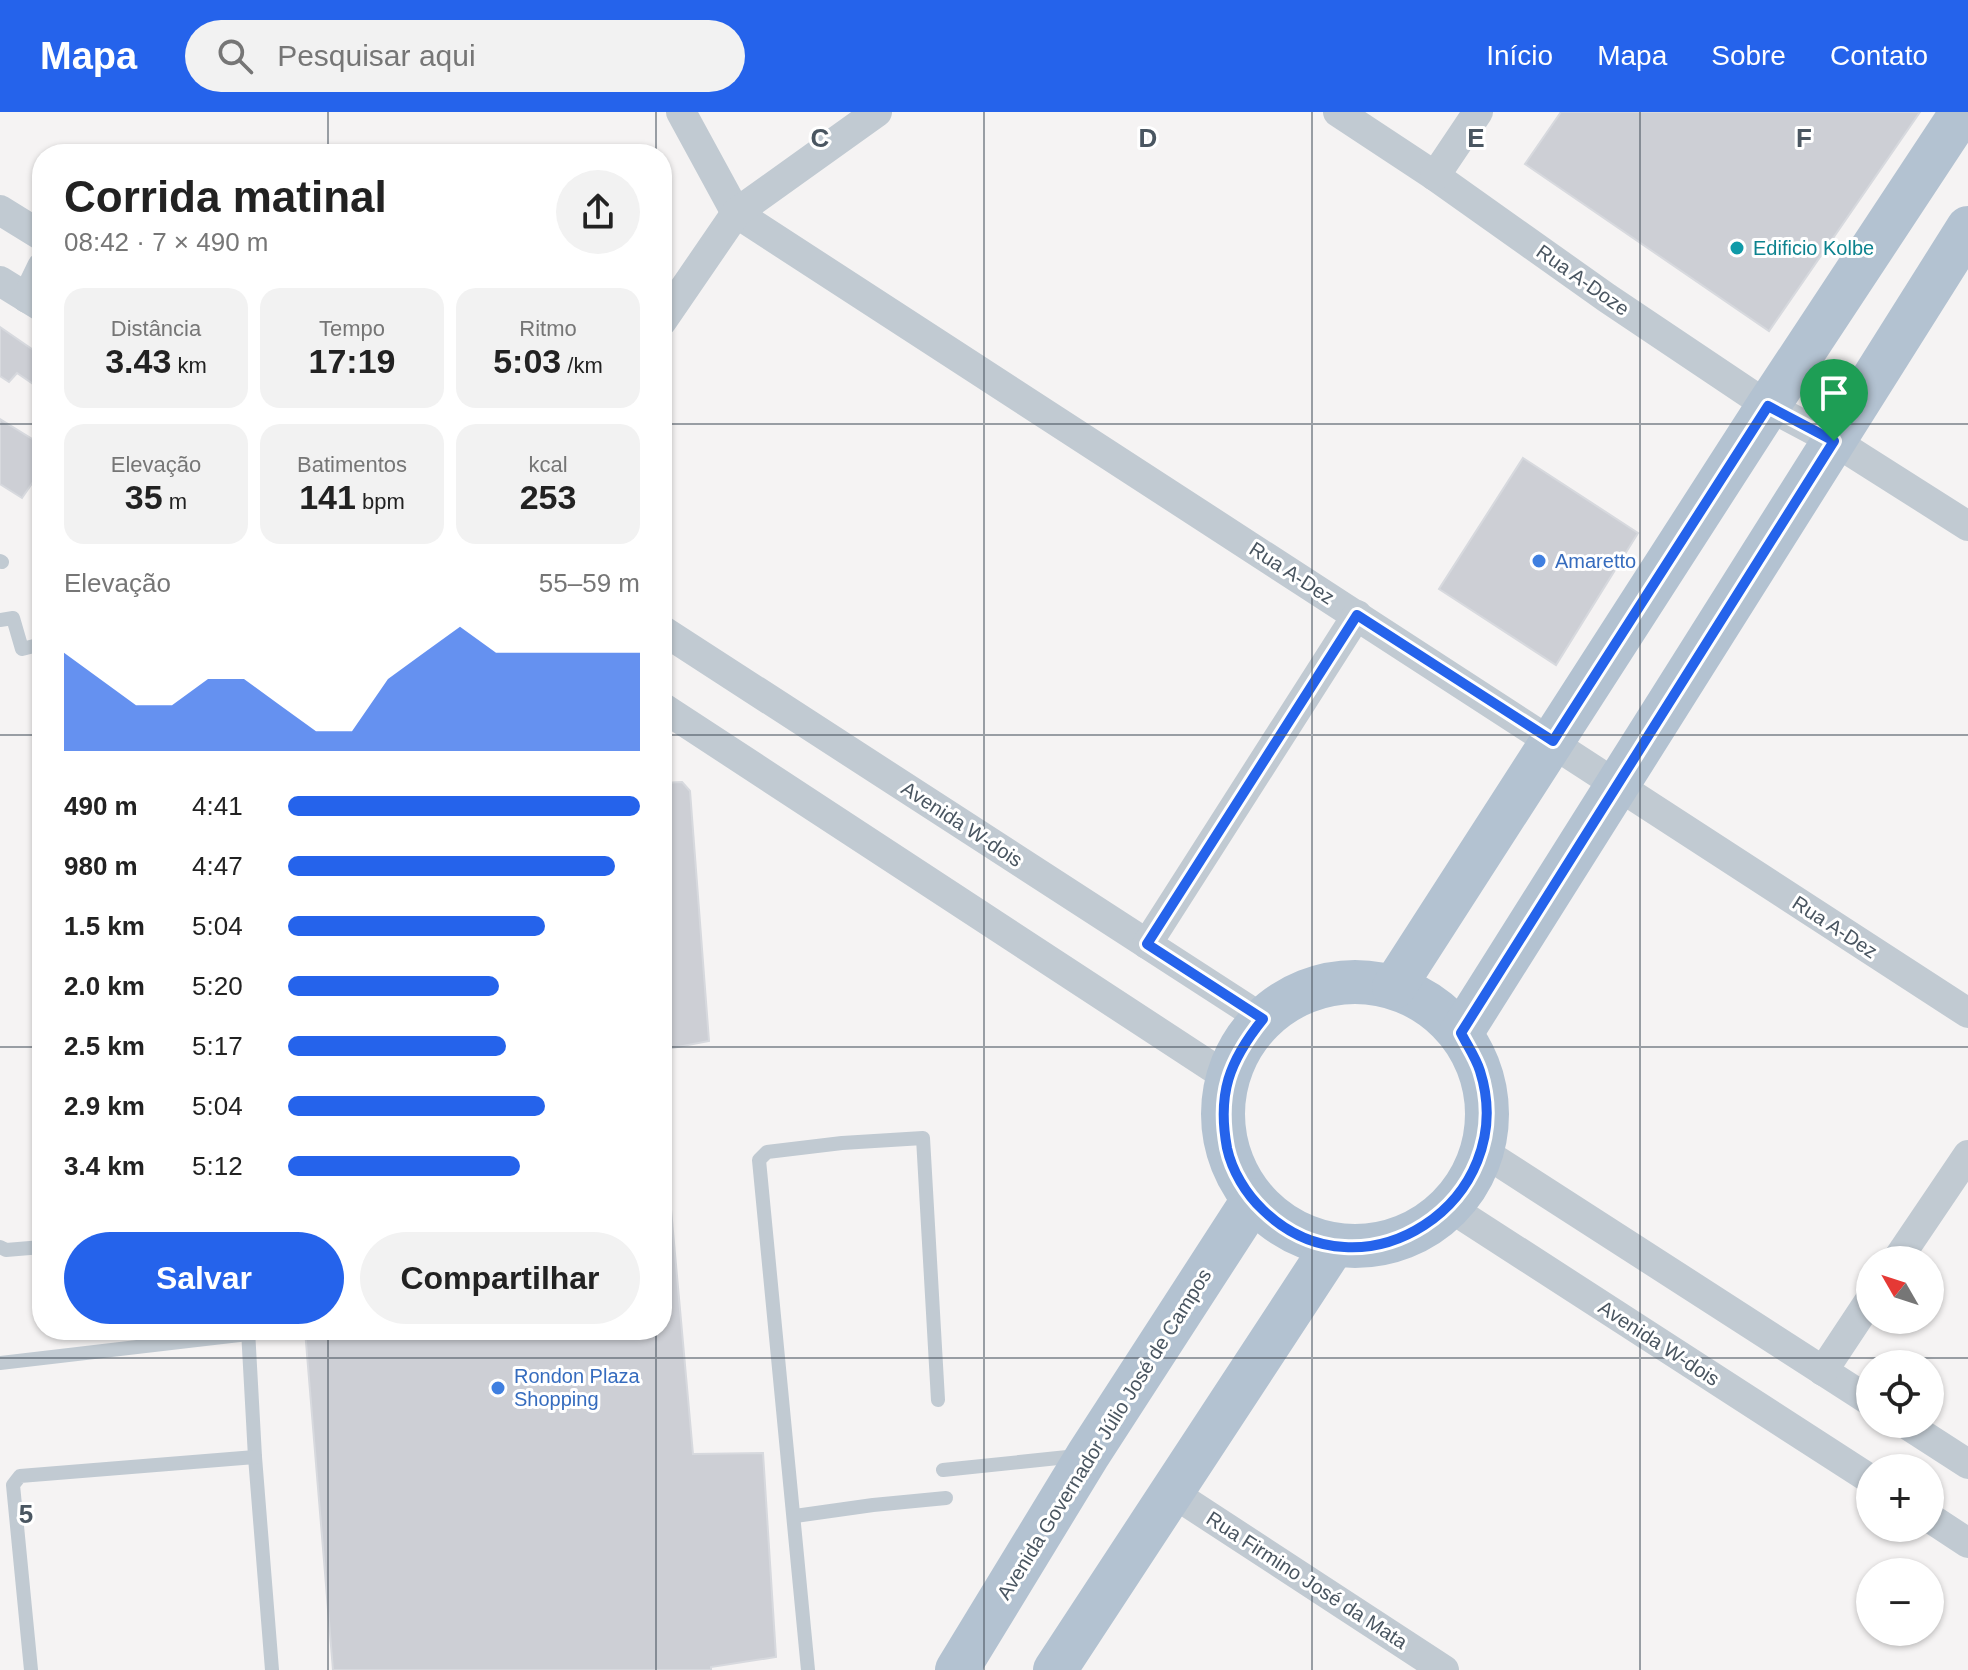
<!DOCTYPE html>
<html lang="pt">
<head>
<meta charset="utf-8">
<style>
	:root { --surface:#fff; --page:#f2f2f2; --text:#222; --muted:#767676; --accent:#2563eb }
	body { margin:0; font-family:Helvetica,sans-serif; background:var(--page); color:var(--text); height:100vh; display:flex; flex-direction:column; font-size:30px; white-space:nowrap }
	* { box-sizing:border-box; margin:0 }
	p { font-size:26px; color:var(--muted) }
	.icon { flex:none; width:44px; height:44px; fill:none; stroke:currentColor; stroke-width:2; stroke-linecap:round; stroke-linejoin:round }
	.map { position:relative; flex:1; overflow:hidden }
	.details { position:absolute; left:32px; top:32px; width:640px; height:1196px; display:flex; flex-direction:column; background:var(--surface); border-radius:32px; box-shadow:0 2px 6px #0004 }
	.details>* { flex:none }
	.needle { width:52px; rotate:309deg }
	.tools { position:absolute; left:1856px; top:1134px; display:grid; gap:16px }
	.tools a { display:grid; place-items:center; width:88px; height:88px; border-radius:50%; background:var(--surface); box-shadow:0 2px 6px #0004; font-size:40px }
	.pin { position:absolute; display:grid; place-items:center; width:68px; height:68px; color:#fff; margin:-82px -34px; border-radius:50% 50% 50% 0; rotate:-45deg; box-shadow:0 0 8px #0007 }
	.pin .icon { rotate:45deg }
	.round { display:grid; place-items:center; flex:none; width:84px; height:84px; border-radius:42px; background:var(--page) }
	.overview { display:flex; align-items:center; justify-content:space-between; height:136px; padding:0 32px }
	h1 { font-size:44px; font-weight:800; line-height:60px }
	.figures { display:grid; grid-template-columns:repeat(3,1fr); gap:12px; height:136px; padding:8px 32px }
	.figures div { display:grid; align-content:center; border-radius:20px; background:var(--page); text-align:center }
	.figures b { font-size:34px; font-weight:800 }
	.figures small { font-size:22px; font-weight:400 }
	.figures p { font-size:22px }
	.chart { height:224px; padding:16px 32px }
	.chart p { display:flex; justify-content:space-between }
	.chart svg { width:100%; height:144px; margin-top:8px; fill:var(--accent); opacity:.7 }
	.action { display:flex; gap:16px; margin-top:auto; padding:16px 32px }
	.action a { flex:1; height:92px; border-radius:48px; background:var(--accent); color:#fff; font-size:32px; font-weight:800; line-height:92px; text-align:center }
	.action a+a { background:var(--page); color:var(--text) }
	ul { padding:0 32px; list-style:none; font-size:26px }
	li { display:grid; grid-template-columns:128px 96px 1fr; align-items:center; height:60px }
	li i { height:20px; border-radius:10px; background:var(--accent) }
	header { display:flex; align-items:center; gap:48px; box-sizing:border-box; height:112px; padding:0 40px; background:var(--accent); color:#fff }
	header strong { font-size:38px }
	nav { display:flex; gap:44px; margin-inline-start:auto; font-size:28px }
	.search { width:560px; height:72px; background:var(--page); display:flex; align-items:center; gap:20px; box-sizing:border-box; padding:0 28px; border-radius:44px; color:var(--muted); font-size:30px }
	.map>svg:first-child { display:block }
	.building { fill:#cdcfd5; stroke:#d7d9de; stroke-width:2 }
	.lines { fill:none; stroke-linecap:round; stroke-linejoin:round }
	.service { stroke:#c1cad2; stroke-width:14 }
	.minor { stroke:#c1cad2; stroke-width:30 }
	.primary { stroke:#b3c2d1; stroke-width:44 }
	.route-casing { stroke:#fff; stroke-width:16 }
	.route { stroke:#2563eb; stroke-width:10 }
	.grid { fill:none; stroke:#4a5661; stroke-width:2; stroke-opacity:0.55 }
	.culture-dot { fill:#0f9aa8; stroke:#fff; stroke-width:3 }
	.shop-dot { fill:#3f7fe0; stroke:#fff; stroke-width:3 }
	.labels { text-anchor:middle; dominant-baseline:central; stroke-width:6; stroke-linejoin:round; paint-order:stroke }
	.culture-label { font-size:20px; fill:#0d838f; stroke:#fff; text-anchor:start }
	.street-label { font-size:20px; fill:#4a5661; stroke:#fff }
	.shop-label { font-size:20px; fill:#366cbe; stroke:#fff; text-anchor:start }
	.grid-label { font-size:26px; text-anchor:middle; font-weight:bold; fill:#4a5661; stroke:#fff; stroke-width:6; stroke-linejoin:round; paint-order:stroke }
</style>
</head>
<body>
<header>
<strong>Mapa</strong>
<div class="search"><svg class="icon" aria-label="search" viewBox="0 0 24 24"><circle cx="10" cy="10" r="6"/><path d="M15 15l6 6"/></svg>Pesquisar aqui</div>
<nav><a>Início</a><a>Mapa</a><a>Sobre</a><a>Contato</a></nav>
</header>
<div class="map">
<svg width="1968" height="1558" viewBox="0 0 1968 1558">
	<rect width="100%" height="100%" fill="#f5f3f3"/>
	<g class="building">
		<polygon points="1561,0 1920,0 1769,219 1525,52"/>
		<polygon points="0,215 42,244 42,278 17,261 9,270 0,264"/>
		<polygon points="0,307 42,333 42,357 22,386 0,372"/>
		<polygon points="1523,346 1638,421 1556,553 1439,477"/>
		<polygon points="682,670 690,679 709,929 662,938 662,671"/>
		<polygon points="662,997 693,1342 763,1341 776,1545 711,1555 711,1558 333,1558 305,1218 662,1218"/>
	</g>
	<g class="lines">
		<g class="service">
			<polyline points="0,449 2,450"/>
			<polyline points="0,508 13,506 22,537 42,532"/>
			<polyline points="0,1135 6,1138 42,1135"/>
			<polyline points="248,1218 255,1345 272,1558"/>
			<polyline points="0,1251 248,1222"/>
			<polyline points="943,1358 1077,1344"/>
			<polyline points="795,1404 873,1393 946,1386"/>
			<polyline points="31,1558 13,1373 20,1364 255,1345"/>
			<polyline points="808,1558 759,1048 767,1040 842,1031 923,1026 938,1288"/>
		</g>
		<g class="minor">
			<polyline points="681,0 736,101 1968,901"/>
			<polyline points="1338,0 1435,64 1607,186 1768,294 1834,329 1968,414"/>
			<polyline points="1435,64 1478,0"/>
			<polyline points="0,98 42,124"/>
			<polyline points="0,169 42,195"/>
			<polyline points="27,186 42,155"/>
			<polyline points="662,209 736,101 877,0"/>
			<polyline points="662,518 1263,907"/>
			<polyline points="662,595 1227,965"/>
			<polyline points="1147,832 1357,503"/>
			<polyline points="1482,1039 1870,1289"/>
			<polyline points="1449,1095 1870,1367"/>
			<polyline points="1897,1148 1968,1043"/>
			<polyline points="1823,1259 1870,1188"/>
			<polyline points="1906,1312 1968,1352"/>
			<polyline points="1170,1379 1444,1558"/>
			<polyline points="1930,1406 1968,1431"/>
		</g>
		<g class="primary">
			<circle cx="1355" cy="1002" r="132"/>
			<polyline points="1394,875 1768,294 1962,0"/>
			<polyline points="1461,921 1968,116"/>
			<polyline points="957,1558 1088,1343 1253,1088"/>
			<polyline points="1055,1558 1333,1134"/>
		</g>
	</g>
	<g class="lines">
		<defs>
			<path id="route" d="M1768,294L1834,329L1461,921C1467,933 1476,946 1480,959C1521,1089 1362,1194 1263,1098C1246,1082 1232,1059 1227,1036C1217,982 1229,949 1263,907L1147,832L1357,503L1553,629Z"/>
		</defs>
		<use href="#route" class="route-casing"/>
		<use href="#route" class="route"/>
	</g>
	<path class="grid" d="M328,0V42M656,0V42M984,0V1558M1312,0V1558M1640,0V1558M0,312H42M662,312H1968M0,623H42M662,623H1968M0,935H42M662,935H1968M328,1218V1558M656,1218V1558M0,1246H1968"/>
	<circle class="culture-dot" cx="1737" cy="136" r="8"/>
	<g class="shop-dot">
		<circle cx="1539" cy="449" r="8"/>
		<circle cx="498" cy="1276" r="8"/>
	</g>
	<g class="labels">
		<g class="culture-label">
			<text x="1753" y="136">Edificio Kolbe</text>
		</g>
		<g class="street-label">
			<text transform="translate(1583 168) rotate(35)">Rua A-Doze</text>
			<text transform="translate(1292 461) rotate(33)">Rua A-Dez</text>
			<text transform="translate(962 712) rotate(33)">Avenida W-dois</text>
			<text transform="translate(1835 815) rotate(33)">Rua A-Dez</text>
			<text transform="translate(1659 1231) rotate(33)">Avenida W-dois</text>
			<text transform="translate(1104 1322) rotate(-58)">Avenida Governador Júlio José de Campos</text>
			<text transform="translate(1307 1468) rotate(33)">Rua Firmino José da Mata</text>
		</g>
		<g class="shop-label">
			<text x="1555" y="449">Amaretto</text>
			<text x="514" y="1264">Rondon Plaza<tspan x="514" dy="23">Shopping</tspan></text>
		</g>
	</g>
	<g class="grid-label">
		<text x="820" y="35">C</text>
		<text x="1148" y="35">D</text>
		<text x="1476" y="35">E</text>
		<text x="1804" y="35">F</text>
		<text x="26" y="1411">5</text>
	</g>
</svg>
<div class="tools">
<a><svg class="needle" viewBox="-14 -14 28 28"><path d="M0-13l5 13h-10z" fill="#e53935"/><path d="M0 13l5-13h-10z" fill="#767676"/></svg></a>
<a><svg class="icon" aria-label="locate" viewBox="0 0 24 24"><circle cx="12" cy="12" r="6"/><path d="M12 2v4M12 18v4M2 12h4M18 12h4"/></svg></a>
<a>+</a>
<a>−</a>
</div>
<div class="pin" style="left:1834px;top:329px;background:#1e9e55"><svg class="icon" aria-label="arrive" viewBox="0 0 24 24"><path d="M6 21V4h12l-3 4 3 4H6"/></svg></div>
<section class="details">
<div class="overview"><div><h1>Corrida matinal</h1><p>08:42 · 7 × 490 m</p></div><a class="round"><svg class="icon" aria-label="share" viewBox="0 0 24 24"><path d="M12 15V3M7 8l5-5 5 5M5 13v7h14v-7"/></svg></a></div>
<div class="figures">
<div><p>Distância</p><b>3.43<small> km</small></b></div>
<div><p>Tempo</p><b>17:19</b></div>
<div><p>Ritmo</p><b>5:03<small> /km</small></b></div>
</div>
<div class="figures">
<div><p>Elevação</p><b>35<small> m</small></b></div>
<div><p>Batimentos</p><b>141<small> bpm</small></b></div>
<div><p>kcal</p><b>253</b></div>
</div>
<div class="chart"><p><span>Elevação</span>55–59 m</p>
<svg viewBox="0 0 160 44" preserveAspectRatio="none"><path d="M0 44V14L10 22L20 30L30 30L40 22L50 22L60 30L70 38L80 38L90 22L100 14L110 6L120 14L130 14L140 14L150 14L160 14V44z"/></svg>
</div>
<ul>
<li><b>490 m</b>4:41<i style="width:100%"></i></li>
<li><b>980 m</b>4:47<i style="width:93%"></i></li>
<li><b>1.5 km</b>5:04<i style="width:73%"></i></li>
<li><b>2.0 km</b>5:20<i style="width:60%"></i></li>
<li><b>2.5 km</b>5:17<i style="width:62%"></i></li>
<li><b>2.9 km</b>5:04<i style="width:73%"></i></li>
<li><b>3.4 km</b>5:12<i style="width:66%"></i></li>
</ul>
<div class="action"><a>Salvar</a><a>Compartilhar</a></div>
</section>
</div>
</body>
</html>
